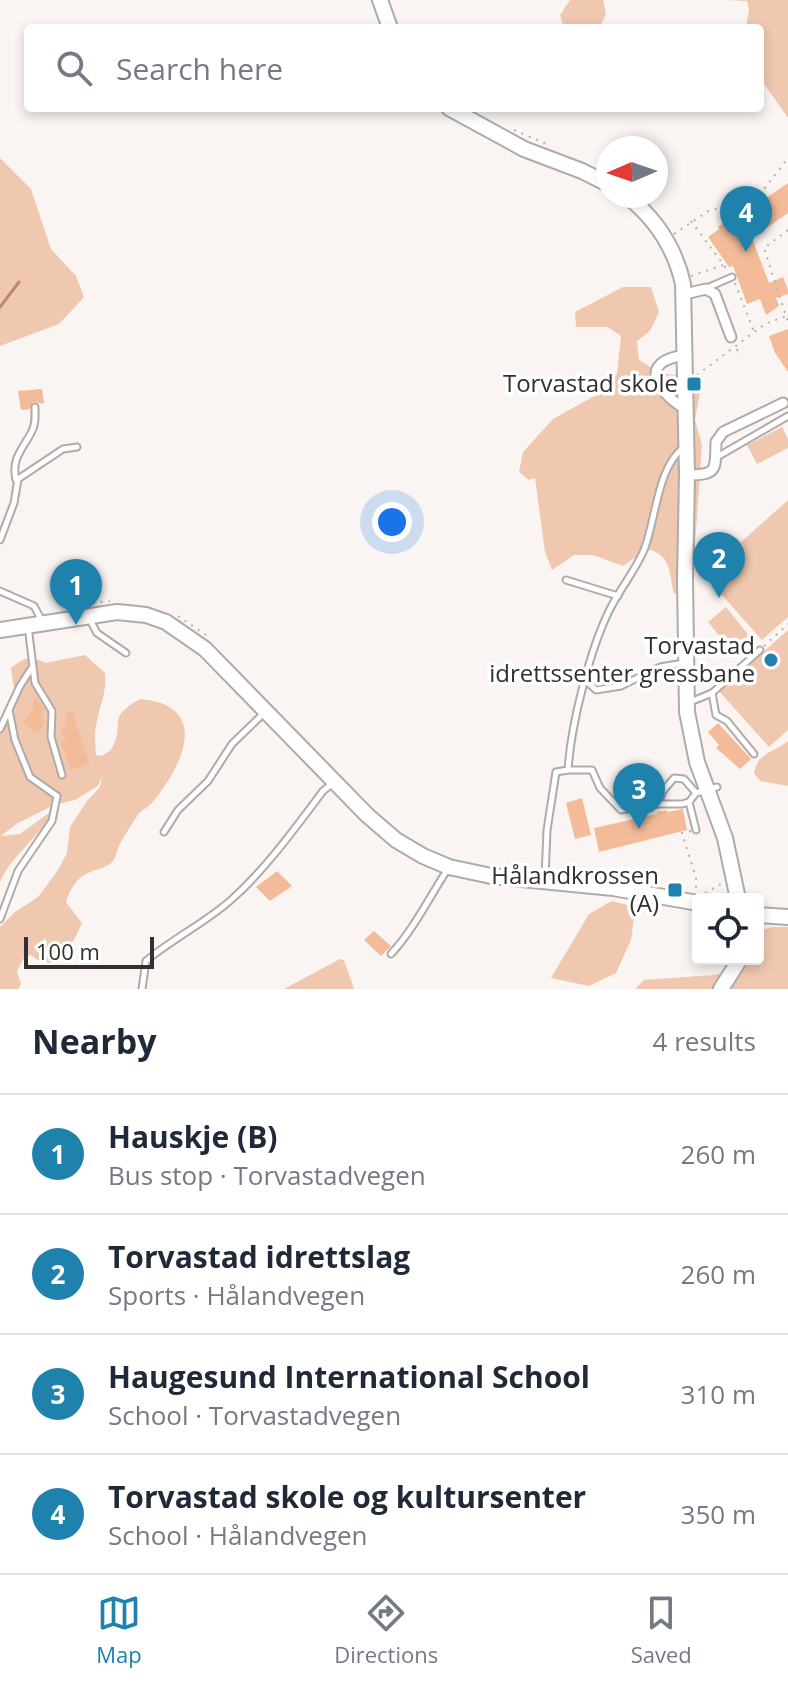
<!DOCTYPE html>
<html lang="en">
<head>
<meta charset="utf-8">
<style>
	:root { --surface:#fff; --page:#f2f2f3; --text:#1f2937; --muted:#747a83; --line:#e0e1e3; --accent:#1e82ad }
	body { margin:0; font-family:"Open Sans",sans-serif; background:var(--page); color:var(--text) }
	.controls { position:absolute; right:24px; bottom:24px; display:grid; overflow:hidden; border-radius:8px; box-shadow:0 4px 12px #0003 }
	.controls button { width:72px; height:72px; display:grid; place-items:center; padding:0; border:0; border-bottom:2px solid var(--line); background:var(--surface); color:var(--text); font:40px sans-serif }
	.compass { position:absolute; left:596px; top:136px; width:72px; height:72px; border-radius:50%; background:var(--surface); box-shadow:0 4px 12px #0003; rotate:268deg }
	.scale { position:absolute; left:24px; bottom:20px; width:130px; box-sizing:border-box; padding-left:8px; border:4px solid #32302f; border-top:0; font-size:22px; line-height:28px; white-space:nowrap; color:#32302f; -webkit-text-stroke:6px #fff; paint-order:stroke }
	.you { position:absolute; left:392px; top:522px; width:28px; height:28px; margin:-20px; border:6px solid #fff; border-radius:50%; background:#1a73e8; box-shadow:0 0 0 12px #1a73e833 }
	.badge { display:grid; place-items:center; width:52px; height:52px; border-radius:50%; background:var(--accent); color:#fff; font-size:26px; font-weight:700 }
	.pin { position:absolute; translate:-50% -66px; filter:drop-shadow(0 2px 4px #0008) }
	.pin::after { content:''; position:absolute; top:42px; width:28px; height:24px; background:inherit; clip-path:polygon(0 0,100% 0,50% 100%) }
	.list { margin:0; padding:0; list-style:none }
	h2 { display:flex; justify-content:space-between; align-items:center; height:104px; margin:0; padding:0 32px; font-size:34px }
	h2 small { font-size:26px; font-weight:400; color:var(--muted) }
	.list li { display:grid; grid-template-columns:52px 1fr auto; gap:24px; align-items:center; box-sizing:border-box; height:120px; padding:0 32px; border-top:2px solid var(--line) }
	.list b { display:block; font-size:30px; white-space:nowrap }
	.list p { margin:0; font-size:26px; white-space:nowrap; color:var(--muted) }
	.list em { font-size:26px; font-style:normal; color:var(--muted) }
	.icon { flex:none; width:44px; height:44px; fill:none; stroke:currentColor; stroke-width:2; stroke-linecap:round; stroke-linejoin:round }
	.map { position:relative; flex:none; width:788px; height:989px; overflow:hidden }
	.search { position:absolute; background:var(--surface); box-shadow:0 4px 12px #0003; left:24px; right:24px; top:24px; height:88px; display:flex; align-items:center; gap:20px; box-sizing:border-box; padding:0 28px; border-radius:8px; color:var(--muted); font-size:30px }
	.sheet { height:584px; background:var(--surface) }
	nav { display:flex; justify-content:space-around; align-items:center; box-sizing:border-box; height:112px; border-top:2px solid var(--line); background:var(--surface); font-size:22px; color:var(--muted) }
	nav a { display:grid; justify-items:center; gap:4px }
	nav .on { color:var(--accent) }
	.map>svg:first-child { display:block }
</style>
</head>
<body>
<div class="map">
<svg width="788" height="989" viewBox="0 0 788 989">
	<rect width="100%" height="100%" fill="#faf5f2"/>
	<g fill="#f0c8b0">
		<polygon points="570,0 603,0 606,14 600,27 564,28 560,15"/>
		<polygon points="724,0 788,0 788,118 760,78 760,28 746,28 749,10 747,1"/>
		<polygon points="0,158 31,189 51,249 76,276 84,297 59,324 0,346"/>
		<path d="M623,287H651L659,312L650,331L637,341L639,360L660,373L684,376L701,387L695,420L702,445L692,588L674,594C669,574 672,555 647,549L623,566L593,555H574L552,570L545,552L535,478L529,480L519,472L523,452L553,419L598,394L617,374L621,336L608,327H576L575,312Z"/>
		<polygon points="782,427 788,439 788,448 757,464 747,445"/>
		<polygon points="788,500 788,617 762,640 704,575"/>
		<polygon points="726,607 755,643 737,658 708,622"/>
		<polygon points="788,630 788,730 769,747 719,691"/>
		<path d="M85,655L105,673C107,692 100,704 97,721C94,732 95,744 96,755L102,756L111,750C127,724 104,719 140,699C213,705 182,768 151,804C147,808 140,811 137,816C132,824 126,833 121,842C116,849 118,856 111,863C104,869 96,869 88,873C77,877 69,891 66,902L82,923L74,940L50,963L39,961L31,955L25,956L17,971L21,984L18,989H0V927L15,912L38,897L58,870L67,853L70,827L87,801L100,787L102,776L98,786L75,800L54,805L16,824L1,836L20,834L53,810C40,838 12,854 0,882V723L15,696L11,668C24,658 29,654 45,663Z"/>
		<path d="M788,741V786L760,781L754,773C758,752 773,753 788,741Z"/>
		<polygon points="612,901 635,907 631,940 616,973 589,986 551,978 589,914"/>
		<polygon points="772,927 788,927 788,989 635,989 644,980 713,975 726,972 734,959 758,959 758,931"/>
		<polygon points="340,959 344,960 354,989 284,989"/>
	</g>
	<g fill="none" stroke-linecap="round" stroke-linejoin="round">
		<polyline stroke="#bf8969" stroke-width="3" points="0,307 19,282"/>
	</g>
	<g fill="#f3bb98">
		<polygon points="788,183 788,213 752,238 769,283 783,277 788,290 788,294 776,298 779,306 766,315 760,299 747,304 733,266 729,267 708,237 719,229 718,226 736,219"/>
		<polygon points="788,329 788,372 775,353 769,336"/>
		<polygon points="42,389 44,404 33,402 30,409 21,410 18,391"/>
		<polygon points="36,697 45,710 40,717 46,721 38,733 23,723 35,706 32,704"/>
		<polygon points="72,711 89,763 71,770 61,743 66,741 61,729 66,727 64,722 68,720 65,714"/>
		<polygon points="718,723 751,759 740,769 716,748 719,745 708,732"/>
		<polygon points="582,798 591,835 575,839 566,803"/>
		<polygon points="683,809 687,830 599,852 594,828 657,814 657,812 667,810 667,812"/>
		<polygon points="277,871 292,886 270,901 256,887"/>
		<polygon points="374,931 391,946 381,956 364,940"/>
	</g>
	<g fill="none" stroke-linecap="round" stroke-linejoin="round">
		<g stroke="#b0aba8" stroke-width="9">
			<g id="lane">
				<polyline points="707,288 732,277"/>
				<polyline points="717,457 788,416"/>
				<path d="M16,480C11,459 22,450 31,433C36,425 35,416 35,407"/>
				<polyline points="0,540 14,503 18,479 63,449 77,447"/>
				<polyline points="566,580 618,596"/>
				<polyline points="0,591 34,606 42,621"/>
				<polyline points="90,620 97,633 126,653"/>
				<polyline points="28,626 35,683 52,711 51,737 62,775"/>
				<polyline points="587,682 596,690 621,686 660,667 684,663"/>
				<polyline points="712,693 716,715 727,721 754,754"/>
				<polyline points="695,700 712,693 760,650"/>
				<polyline points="0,729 20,686 31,669"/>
				<polyline points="568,770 592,770 600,788 621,810 658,804 682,804 689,802 696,793 717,787"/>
				<polyline points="689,802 696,830"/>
				<polyline points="658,804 663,791 674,778 684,779 696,793"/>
				<polyline points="164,832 178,810 208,781 232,744 265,712"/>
				<path d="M545,878L547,830L556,772L568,770C571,724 590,649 610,609C620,589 635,571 644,550C656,520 657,468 683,448"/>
				<polyline points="0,919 18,871 52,821 57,796 30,777 15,740 9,710"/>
				<path d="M391,954C414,929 430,896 449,867"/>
				<path d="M142,989L146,961C172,939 205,923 231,900C265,870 296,827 323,791L334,782"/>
			</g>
		</g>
		<g stroke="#b0aba8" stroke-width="13">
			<g id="street">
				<polyline points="685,294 706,289 715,294 731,337"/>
				<path d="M686,355C636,361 657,393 687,410"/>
				<path d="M687,475C719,475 715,469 716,442L723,432L783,403"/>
			</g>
		</g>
		<g stroke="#b0aba8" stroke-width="18">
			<g id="secondary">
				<polyline points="380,0 390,28"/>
				<polyline points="449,108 524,149 582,171 608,184"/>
				<path d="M627,196C656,219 675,248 683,284L687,475L685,580L687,712L697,762L725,838L738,899"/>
				<polyline points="0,630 117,612 146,615 166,622 205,649 367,815 396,840 423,856 449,867 491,876 613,888 698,903"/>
				<polyline points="758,915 788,917"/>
				<polyline points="721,989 740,959"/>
			</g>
		</g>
		<g stroke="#b5b1af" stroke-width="2" stroke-dasharray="2 6" stroke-linecap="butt">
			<polyline points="514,130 549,145"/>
			<polyline points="691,221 728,271"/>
			<polyline points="788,230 764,248 788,322"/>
			<polyline points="674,234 710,210 746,203 758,197 788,158"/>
			<polyline points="691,276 723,265"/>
			<polyline points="735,283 755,334"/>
			<polyline points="737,349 739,357"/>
			<polyline points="697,375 765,324 786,316"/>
			<polyline points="77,606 110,601"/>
			<polyline points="178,616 206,635"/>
			<polyline points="764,646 788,624"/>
			<polyline points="691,831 682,833 696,878 696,891"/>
			<polyline points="619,877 636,880"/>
			<polyline points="705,893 723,883"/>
		</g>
		<use href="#lane" stroke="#fff" stroke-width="5"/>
		<use href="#street" stroke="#fff" stroke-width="9"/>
		<use href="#secondary" stroke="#fff" stroke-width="14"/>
	</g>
	<g fill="#1e82ad" stroke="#fff" stroke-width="3">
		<rect x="686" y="376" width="16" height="16" rx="4"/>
		<circle cx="771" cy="660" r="8"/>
		<rect x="667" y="882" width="16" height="16" rx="4"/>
	</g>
	<g text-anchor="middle" stroke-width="7" stroke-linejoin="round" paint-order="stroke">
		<g font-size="24" fill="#32302f" stroke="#fff" text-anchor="end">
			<text x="678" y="392">Torvastad skole</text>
			<text x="755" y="654">Torvastad<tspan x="755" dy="28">idrettssenter gressbane</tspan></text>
			<text x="659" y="884">Hålandkrossen<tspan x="659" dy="28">(A)</tspan></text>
		</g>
	</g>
</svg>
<div class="controls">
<button><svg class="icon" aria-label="locate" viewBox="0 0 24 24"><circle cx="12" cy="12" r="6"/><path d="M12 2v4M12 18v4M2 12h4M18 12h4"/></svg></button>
</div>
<svg class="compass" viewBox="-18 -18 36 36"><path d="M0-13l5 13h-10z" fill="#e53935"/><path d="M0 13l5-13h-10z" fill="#747a83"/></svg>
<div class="scale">100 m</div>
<div class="you"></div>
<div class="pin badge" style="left:76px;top:625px">1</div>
<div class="pin badge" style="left:719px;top:598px">2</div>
<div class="pin badge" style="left:639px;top:829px">3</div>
<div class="pin badge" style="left:746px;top:252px">4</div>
<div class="search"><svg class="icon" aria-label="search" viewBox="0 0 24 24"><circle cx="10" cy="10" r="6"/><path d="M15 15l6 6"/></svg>Search here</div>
</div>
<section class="sheet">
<h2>Nearby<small>4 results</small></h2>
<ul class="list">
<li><span class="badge">1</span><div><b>Hauskje (B)</b><p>Bus stop · Torvastadvegen</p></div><em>260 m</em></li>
<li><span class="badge">2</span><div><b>Torvastad idrettslag</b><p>Sports · Hålandvegen</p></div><em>260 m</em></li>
<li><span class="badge">3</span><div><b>Haugesund International School</b><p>School · Torvastadvegen</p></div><em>310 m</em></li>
<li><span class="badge">4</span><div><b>Torvastad skole og kultursenter</b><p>School · Hålandvegen</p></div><em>350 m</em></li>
</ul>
</section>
<nav>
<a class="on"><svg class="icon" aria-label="map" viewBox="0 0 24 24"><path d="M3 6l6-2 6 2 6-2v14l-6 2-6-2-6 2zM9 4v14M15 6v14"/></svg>Map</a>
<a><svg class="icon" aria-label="directions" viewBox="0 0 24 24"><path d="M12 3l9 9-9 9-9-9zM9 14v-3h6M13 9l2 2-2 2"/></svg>Directions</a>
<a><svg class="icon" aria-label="saved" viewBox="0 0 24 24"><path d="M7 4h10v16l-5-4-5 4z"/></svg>Saved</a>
</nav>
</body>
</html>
